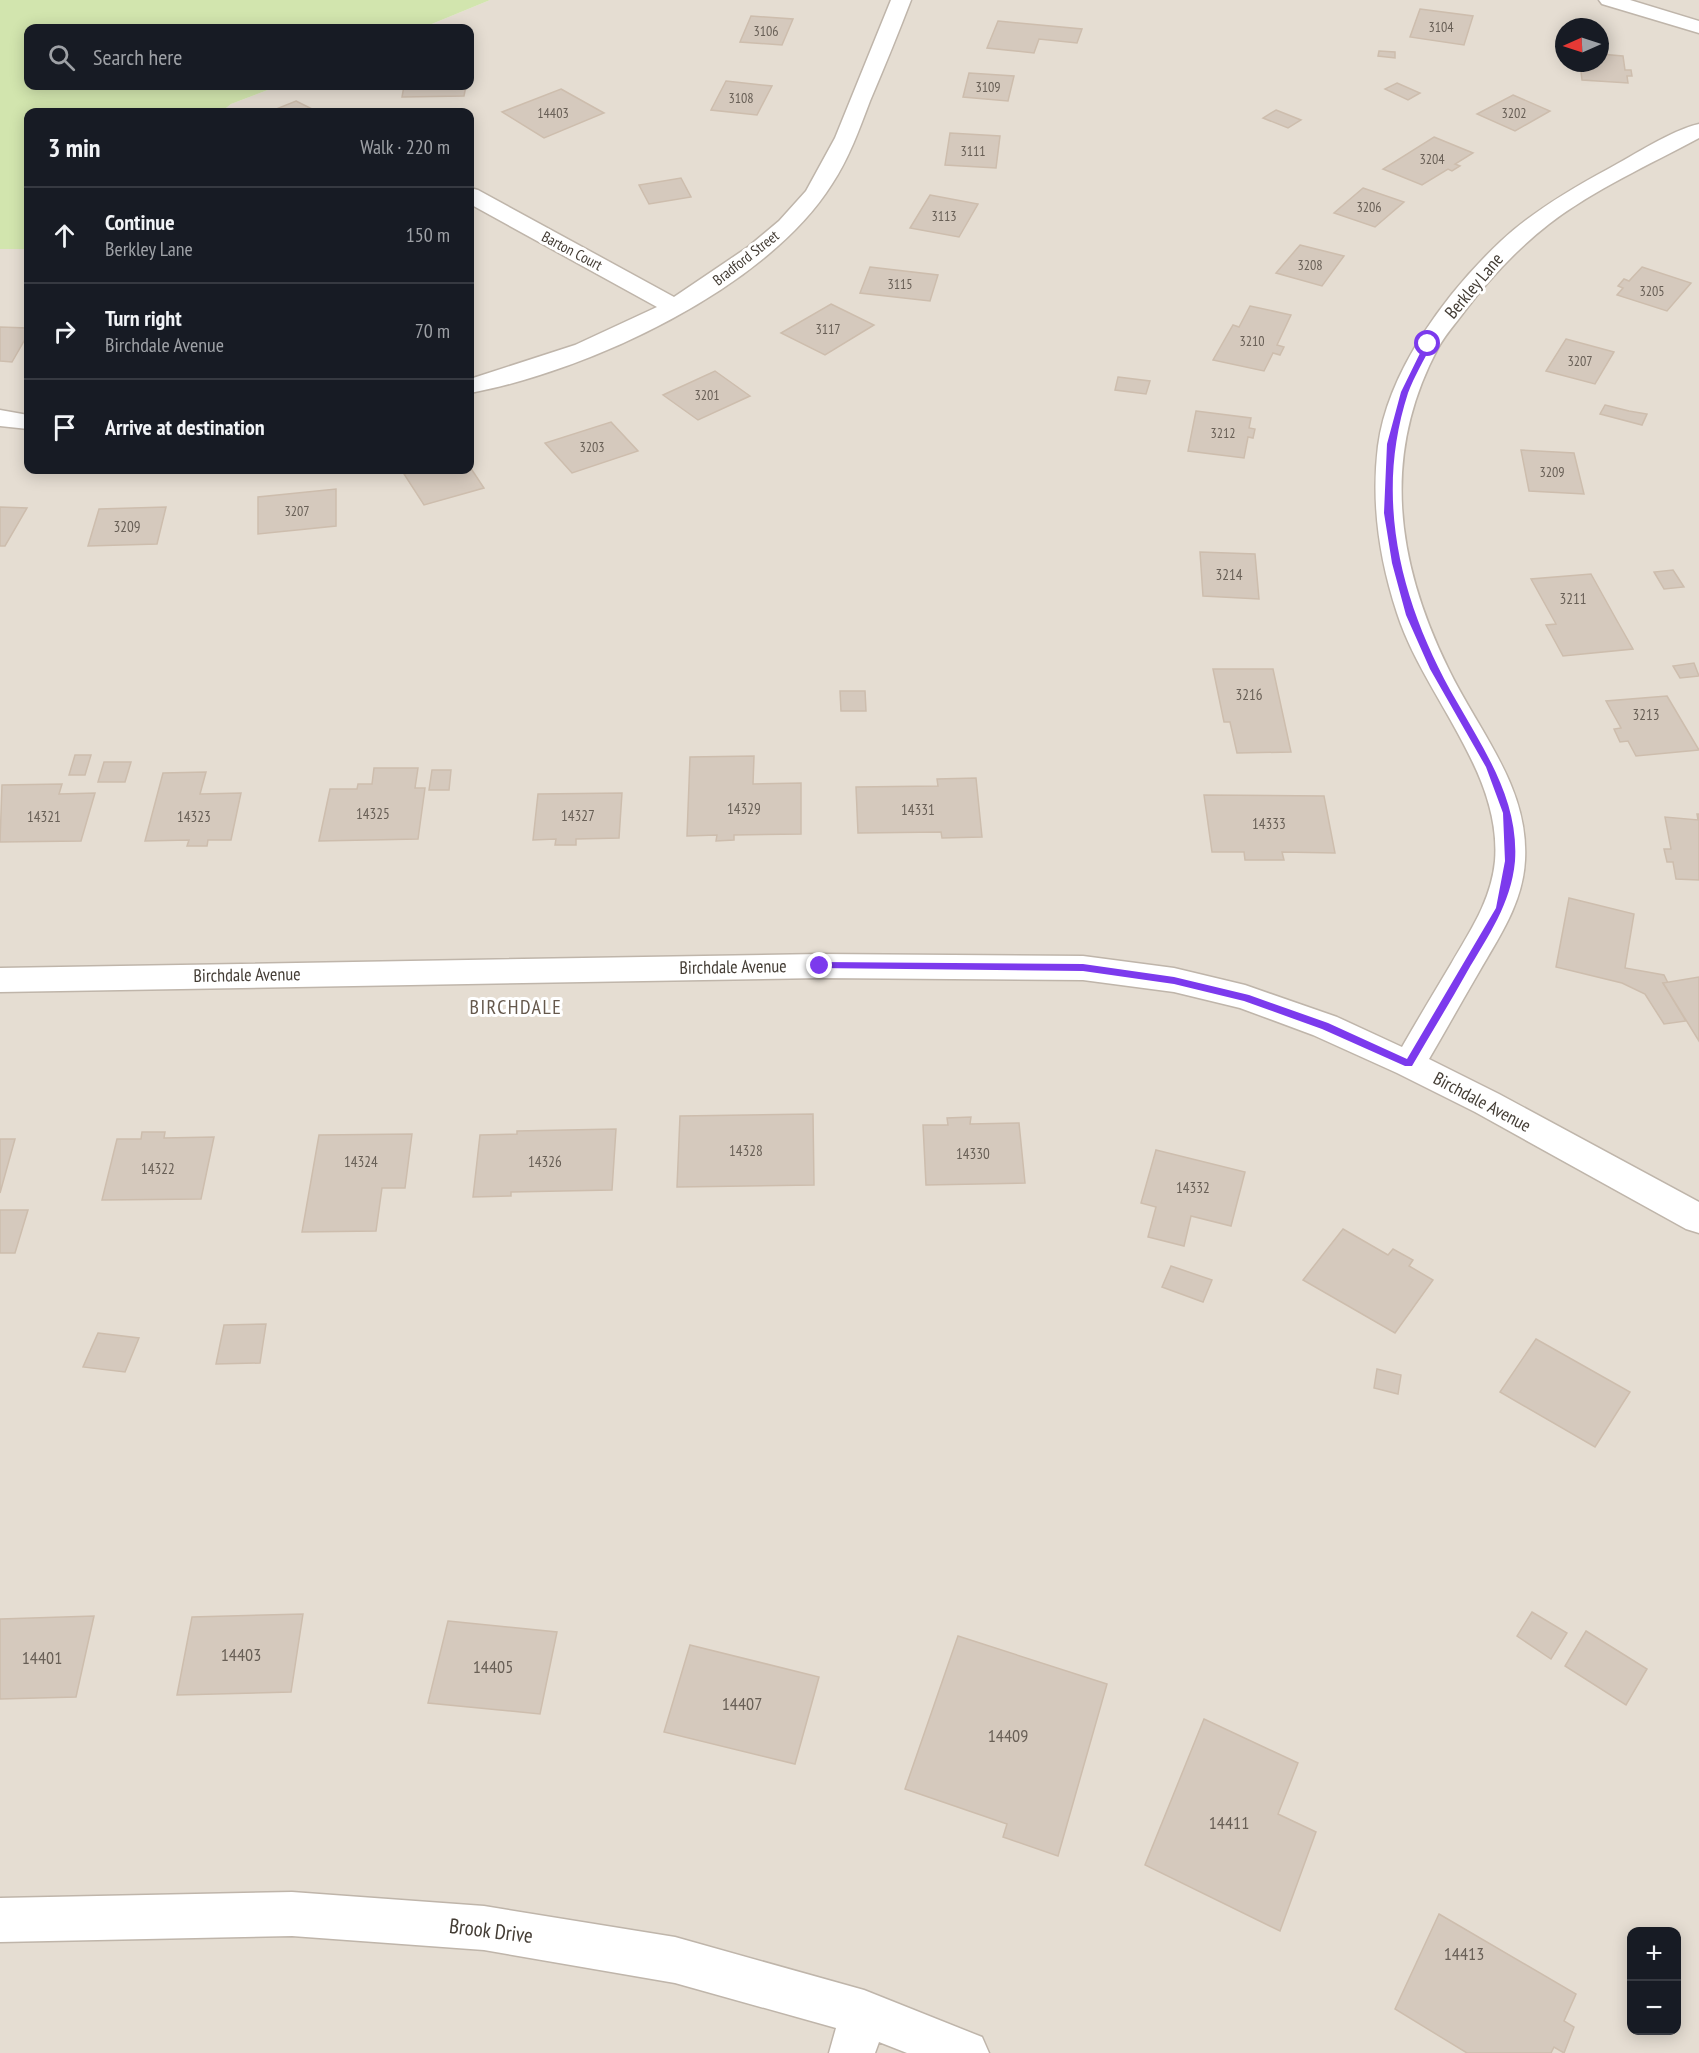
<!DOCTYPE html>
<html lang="en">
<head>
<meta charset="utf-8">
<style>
	:root { --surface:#171b24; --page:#242831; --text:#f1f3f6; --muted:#9ea1a6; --line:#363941 }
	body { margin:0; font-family:"PT Sans Narrow",sans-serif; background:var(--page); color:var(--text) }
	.controls { position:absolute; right:18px; bottom:18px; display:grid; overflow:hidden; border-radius:12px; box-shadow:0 3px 15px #0003 }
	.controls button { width:54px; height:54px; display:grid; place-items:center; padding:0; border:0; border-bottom:2px solid var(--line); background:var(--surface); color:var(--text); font:30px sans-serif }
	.compass { position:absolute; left:1555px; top:18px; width:54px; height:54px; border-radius:50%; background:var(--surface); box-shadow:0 3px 15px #0003; rotate:267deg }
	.stop { position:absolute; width:18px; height:18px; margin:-14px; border:4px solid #7c3aed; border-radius:50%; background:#fff }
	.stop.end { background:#7c3aed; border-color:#fff; box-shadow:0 2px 6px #0008 }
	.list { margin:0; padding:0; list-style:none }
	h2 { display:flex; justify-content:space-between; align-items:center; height:78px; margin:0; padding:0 24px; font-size:26px }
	h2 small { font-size:20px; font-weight:400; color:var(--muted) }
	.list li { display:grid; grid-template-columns:39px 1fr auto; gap:18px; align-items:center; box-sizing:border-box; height:96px; padding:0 24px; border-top:2px solid var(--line) }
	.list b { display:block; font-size:22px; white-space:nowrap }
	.list p { margin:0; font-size:20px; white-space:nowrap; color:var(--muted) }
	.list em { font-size:20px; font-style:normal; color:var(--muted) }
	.icon { flex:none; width:33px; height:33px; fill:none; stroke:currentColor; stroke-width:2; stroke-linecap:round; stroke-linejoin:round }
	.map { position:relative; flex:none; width:1699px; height:2053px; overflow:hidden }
	.search { position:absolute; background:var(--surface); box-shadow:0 3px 15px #0003; left:24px; top:24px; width:450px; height:66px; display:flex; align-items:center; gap:15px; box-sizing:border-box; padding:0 21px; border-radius:12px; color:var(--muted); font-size:22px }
	.panel { position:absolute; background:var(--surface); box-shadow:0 3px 15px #0003; left:24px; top:108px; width:450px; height:366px; border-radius:12px }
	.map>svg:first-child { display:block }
</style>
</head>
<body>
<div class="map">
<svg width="1699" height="2053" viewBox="0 0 1699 2053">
	<rect width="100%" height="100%" fill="#f1ece4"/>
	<path fill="#e5ddd2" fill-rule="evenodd" d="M490,0H1699V2053H0V249H28V470H470V112H221L231,104L278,86H470V28H422ZM1564,27H1600V63H1564ZM1632,1932H1676V2030H1632Z"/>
	<polygon fill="#d2e5ae" points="0,0 490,0 422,28 28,28 28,86 278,86 231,104 221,112 28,112 28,249 0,249"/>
	<g fill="#d5c9bd" stroke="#cdbdad" stroke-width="1.5">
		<polygon points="1420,9 1473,16 1464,45 1410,37"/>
		<polygon points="751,16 793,19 782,45 740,42"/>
		<polygon points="998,21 1082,29 1077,43 1039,39 1034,53 987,48"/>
		<polygon points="1379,51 1395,52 1395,58 1378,56"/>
		<polygon points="1600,54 1623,56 1625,70 1631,70 1632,76 1627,76 1628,83 1582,80 1580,63 1600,63"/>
		<polygon points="969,73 1014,76 1008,101 963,97"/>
		<polygon points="726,81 772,86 757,115 711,110"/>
		<polygon points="1397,83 1420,93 1408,100 1385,89"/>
		<polygon points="404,86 466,86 464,96 402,97"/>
		<polygon points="561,89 604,113 544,138 502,112"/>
		<polygon points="1513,95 1550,111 1515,131 1477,114"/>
		<polygon points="296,101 318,112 269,112"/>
		<polygon points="1276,110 1301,120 1288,128 1263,118"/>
		<polygon points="950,133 1000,136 996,168 945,165"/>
		<polygon points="1434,137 1473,153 1455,164 1460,166 1452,171 1448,169 1422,185 1383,169"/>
		<polygon points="681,178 691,197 649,204 639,185"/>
		<polygon points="1363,188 1404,202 1375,227 1334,213"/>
		<polygon points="930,195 978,204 959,237 910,228"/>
		<polygon points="1300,245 1344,256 1322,286 1276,273"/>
		<polygon points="870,267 938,275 930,301 860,293"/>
		<polygon points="1642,267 1691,283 1667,311 1617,295 1623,288 1618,286 1624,279 1629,281"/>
		<polygon points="831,304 874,325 825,355 781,333"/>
		<polygon points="1250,306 1291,315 1277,345 1284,347 1280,355 1273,353 1264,371 1213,360 1233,325 1239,327"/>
		<polygon points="0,327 28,328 28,334 12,362 0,361"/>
		<polygon points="1566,339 1614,352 1595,384 1546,371"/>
		<polygon points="715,371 750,396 698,420 663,395"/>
		<polygon points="1118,377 1150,381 1146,394 1115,390"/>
		<polygon points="1605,405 1629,411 1647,414 1642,425 1600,414"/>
		<polygon points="1196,411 1251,418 1249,428 1255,429 1253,438 1248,437 1244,458 1188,451"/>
		<polygon points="611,422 638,451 572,473 545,443"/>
		<polygon points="1521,450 1574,453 1584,494 1529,491"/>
		<polygon points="470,467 484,488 424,505 404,474 420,470 470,470"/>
		<polygon points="336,489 336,526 258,534 258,497"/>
		<polygon points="0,507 27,508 5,546 0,546"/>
		<polygon points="166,507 157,544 88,546 99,509"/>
		<polygon points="1200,552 1255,554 1259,599 1203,596"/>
		<polygon points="1673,570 1684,587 1664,589 1654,572"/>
		<polygon points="1591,574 1616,619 1633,649 1563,656 1546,625 1556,624 1531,579"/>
		<polygon points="1694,663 1699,676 1680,678 1673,666"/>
		<polygon points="1213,669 1273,669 1291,752 1237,753 1230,722 1224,722"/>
		<polygon points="840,691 865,691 866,711 841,711"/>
		<polygon points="1667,696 1699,750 1636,756 1628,741 1620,742 1614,729 1621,728 1606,701"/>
		<polygon points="75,755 91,755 85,775 69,775"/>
		<polygon points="754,756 753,784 801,783 801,834 734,835 734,840 716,841 717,835 687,836 690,757"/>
		<polygon points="104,762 131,762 125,782 98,782"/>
		<polygon points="374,768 418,768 415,788 425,788 418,839 319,841 330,789 357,789 358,784 372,784"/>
		<polygon points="432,770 451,770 449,790 429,790"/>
		<polygon points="206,772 200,794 241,793 231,840 208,840 207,846 187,846 189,840 145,841 163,773"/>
		<polygon points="976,778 982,837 942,838 941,832 858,833 856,787 938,786 937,779"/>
		<polygon points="62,784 59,794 95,793 81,841 0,842 2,785"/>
		<polygon points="622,793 619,838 576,839 576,845 555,845 556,839 533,840 538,794"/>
		<polygon points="1204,795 1324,796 1335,853 1282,852 1284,860 1245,860 1244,852 1212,852"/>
		<polygon points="1697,814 1699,814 1699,880 1676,879 1673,862 1667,862 1664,849 1671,849 1665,817 1698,820"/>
		<polygon points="1569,898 1634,914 1625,968 1664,975 1668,983 1663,983 1686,1021 1664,1024 1645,994 1622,983 1556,967"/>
		<polygon points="1699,977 1699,1041 1663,983"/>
		<polygon points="813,1114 814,1185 677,1187 680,1116"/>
		<polygon points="971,1117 970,1124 1019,1123 1025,1183 926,1185 923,1125 948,1125 947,1118"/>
		<polygon points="616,1129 612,1190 511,1192 511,1196 473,1197 480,1135 517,1134 517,1131"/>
		<polygon points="142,1132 165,1132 164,1138 214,1137 201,1199 102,1200 117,1139 141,1139"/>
		<polygon points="412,1134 405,1188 382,1188 376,1231 302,1232 319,1135"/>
		<polygon points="0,1139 15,1139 0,1193"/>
		<polygon points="1156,1150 1245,1172 1231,1226 1191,1216 1184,1246 1148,1237 1156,1207 1141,1203"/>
		<polygon points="0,1210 28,1210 15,1253 0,1253"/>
		<polygon points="1343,1229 1388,1255 1393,1249 1413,1260 1409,1266 1433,1280 1395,1333 1303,1280"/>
		<polygon points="1171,1266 1212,1280 1203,1302 1162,1287"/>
		<polygon points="266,1324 260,1363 216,1364 224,1325"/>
		<polygon points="98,1333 139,1338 125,1372 83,1367"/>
		<polygon points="1536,1339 1630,1392 1595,1447 1500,1392"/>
		<polygon points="1377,1369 1401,1375 1398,1394 1374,1388"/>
		<polygon points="1532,1612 1567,1633 1551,1659 1517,1636"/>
		<polygon points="303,1614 291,1692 177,1695 192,1617"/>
		<polygon points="94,1616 76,1697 0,1699 0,1619"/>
		<polygon points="448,1621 557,1632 540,1714 428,1703"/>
		<polygon points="1586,1631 1647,1669 1626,1705 1565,1666"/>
		<polygon points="958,1636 1107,1684 1058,1856 1003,1837 1007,1824 905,1789"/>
		<polygon points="690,1645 819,1677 795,1764 664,1732"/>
		<polygon points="1204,1719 1298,1763 1278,1814 1316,1832 1280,1931 1145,1865"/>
		<polygon points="1439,1914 1576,1994 1564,2021 1574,2027 1564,2053 1554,2047 1551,2053 1467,2053 1395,2009"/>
	</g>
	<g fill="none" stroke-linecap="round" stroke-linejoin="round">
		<g stroke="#bfb5aa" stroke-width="3">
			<g id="minor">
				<path d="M891,0H911C898,34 884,68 870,101C859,130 849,158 832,184C766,289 588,371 470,393V379L575,345L657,307L470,204V188L478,190L674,297L748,247L779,221L806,191L835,138Z"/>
				<polygon points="1599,0 1630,0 1699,21 1699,33 1602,4"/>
				<path d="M1699,124V138C1649,165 1595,189 1549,224C1517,249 1489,279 1464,312C1456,323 1445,335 1438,348C1381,455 1396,561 1448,668C1478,731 1529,786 1525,860C1523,903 1499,937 1479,972C1462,1001 1446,1030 1429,1059L1499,1094L1699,1202V1233L1686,1229L1475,1112L1397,1073L1313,1035L1240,1008L1174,992L1083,980L820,978L0,992V968L820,954L1083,956L1174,968L1245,985L1337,1017L1402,1047C1418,1019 1435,991 1451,964C1470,931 1491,901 1495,861C1502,771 1423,695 1397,613C1379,558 1371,503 1378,446C1388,370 1447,292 1501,241C1532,212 1571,189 1608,169C1634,155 1672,130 1699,124Z"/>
				<polygon points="0,410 28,415 28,429 0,426"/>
				<polygon points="292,1892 484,1906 675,1937 864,1990 982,2037 989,2053 907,2053 879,2042 875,2053 829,2053 836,2028 675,1983 484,1950 292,1936 0,1942 0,1898"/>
			</g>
		</g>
		<use href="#minor" fill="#fff" fill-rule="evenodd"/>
	</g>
	<path fill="#7c3aed" d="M1425,343L1432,344C1424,360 1414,377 1408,393C1373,501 1402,607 1457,702C1485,751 1519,801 1515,861C1511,904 1488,936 1467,972C1449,1004 1430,1035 1412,1066H1405L1322,1029L1244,1001L1174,984L1083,971L817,968V964L820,962L1083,964L1174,977L1249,995L1328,1023L1407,1059L1496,908L1505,861L1503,813L1486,767L1430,669L1406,615L1392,563L1384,513L1387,444L1401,392Z"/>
	<g text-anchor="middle" stroke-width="6" stroke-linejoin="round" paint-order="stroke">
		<g font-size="14" fill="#685f56">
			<text x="1441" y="32">3104</text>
			<text x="766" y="36">3106</text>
			<text x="988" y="92">3109</text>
			<text x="741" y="103">3108</text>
			<text x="553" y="118">14403</text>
			<text x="1514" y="118">3202</text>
			<text x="973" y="156">3111</text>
			<text x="1432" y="164">3204</text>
			<text x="1369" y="212">3206</text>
			<text x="944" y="221">3113</text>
			<text x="1310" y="270">3208</text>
			<text x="900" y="289">3115</text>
			<text x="1652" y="296">3205</text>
			<text x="828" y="334">3117</text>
			<text x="1252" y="346">3210</text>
			<text x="1580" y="366">3207</text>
			<text x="707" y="400">3201</text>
			<text x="1223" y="438">3212</text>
			<text x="592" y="452">3203</text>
			<text x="1552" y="477">3209</text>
			<text x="297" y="516">3207</text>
		</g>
		<g font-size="15" fill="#433c34" stroke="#fff">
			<text transform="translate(572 251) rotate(28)" y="5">Barton Court</text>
			<text transform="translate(746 258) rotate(-38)" y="5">Bradford Street</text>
		</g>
		<g font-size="15" fill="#685f56">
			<text x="127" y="532">3209</text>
			<text x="1229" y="580">3214</text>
			<text x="1573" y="604">3211</text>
			<text x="1249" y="700">3216</text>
			<text x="1646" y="720">3213</text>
			<text x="744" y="814">14329</text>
			<text x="918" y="815">14331</text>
			<text x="373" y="819">14325</text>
			<text x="578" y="821">14327</text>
			<text x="44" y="822">14321</text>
			<text x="194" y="822">14323</text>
			<text x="1269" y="829">14333</text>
			<text x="746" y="1156">14328</text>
			<text x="973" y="1159">14330</text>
			<text x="361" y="1167">14324</text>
			<text x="545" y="1167">14326</text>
			<text x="158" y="1174">14322</text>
			<text x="1193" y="1193">14332</text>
		</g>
		<g font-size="18" fill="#433c34" stroke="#fff">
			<text transform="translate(1474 286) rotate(-50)" y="6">Berkley Lane</text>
			<text transform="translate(733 967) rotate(-1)" y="6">Birchdale Avenue</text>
			<text transform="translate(247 975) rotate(-1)" y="6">Birchdale Avenue</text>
			<text transform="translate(1482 1102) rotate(28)" y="6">Birchdale Avenue</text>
		</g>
		<g font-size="18" fill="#685f56">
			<text x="241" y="1661">14403</text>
			<text x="42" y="1664">14401</text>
			<text x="493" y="1673">14405</text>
			<text x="742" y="1710">14407</text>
			<text x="1008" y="1742">14409</text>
			<text x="1229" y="1829">14411</text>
			<text x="1464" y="1960">14413</text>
		</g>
		<g font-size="20" letter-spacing="1.5" fill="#65584c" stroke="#fff">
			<text x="516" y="1014">BIRCHDALE</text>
		</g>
		<g font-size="21" fill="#433c34" stroke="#fff">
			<text transform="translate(491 1931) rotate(7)" y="7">Brook Drive</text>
		</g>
	</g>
</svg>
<div class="controls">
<button>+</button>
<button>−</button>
</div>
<svg class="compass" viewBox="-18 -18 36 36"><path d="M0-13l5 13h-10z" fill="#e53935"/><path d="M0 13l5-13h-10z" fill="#9ea1a6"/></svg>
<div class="stop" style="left:1428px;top:344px"></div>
<div class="stop end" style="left:820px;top:966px"></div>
<div class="search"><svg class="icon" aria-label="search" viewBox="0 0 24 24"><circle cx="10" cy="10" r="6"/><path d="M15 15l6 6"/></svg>Search here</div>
<section class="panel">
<h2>3 min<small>Walk · 220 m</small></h2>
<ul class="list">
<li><svg class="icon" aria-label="ahead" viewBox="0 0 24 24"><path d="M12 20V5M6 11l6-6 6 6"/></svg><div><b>Continue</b><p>Berkley Lane</p></div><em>150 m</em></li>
<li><svg class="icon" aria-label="right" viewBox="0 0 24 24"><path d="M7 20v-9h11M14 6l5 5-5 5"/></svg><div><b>Turn right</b><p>Birchdale Avenue</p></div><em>70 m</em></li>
<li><svg class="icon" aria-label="arrive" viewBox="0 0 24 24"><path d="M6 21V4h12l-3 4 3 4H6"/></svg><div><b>Arrive at destination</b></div></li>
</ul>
</section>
</div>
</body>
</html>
